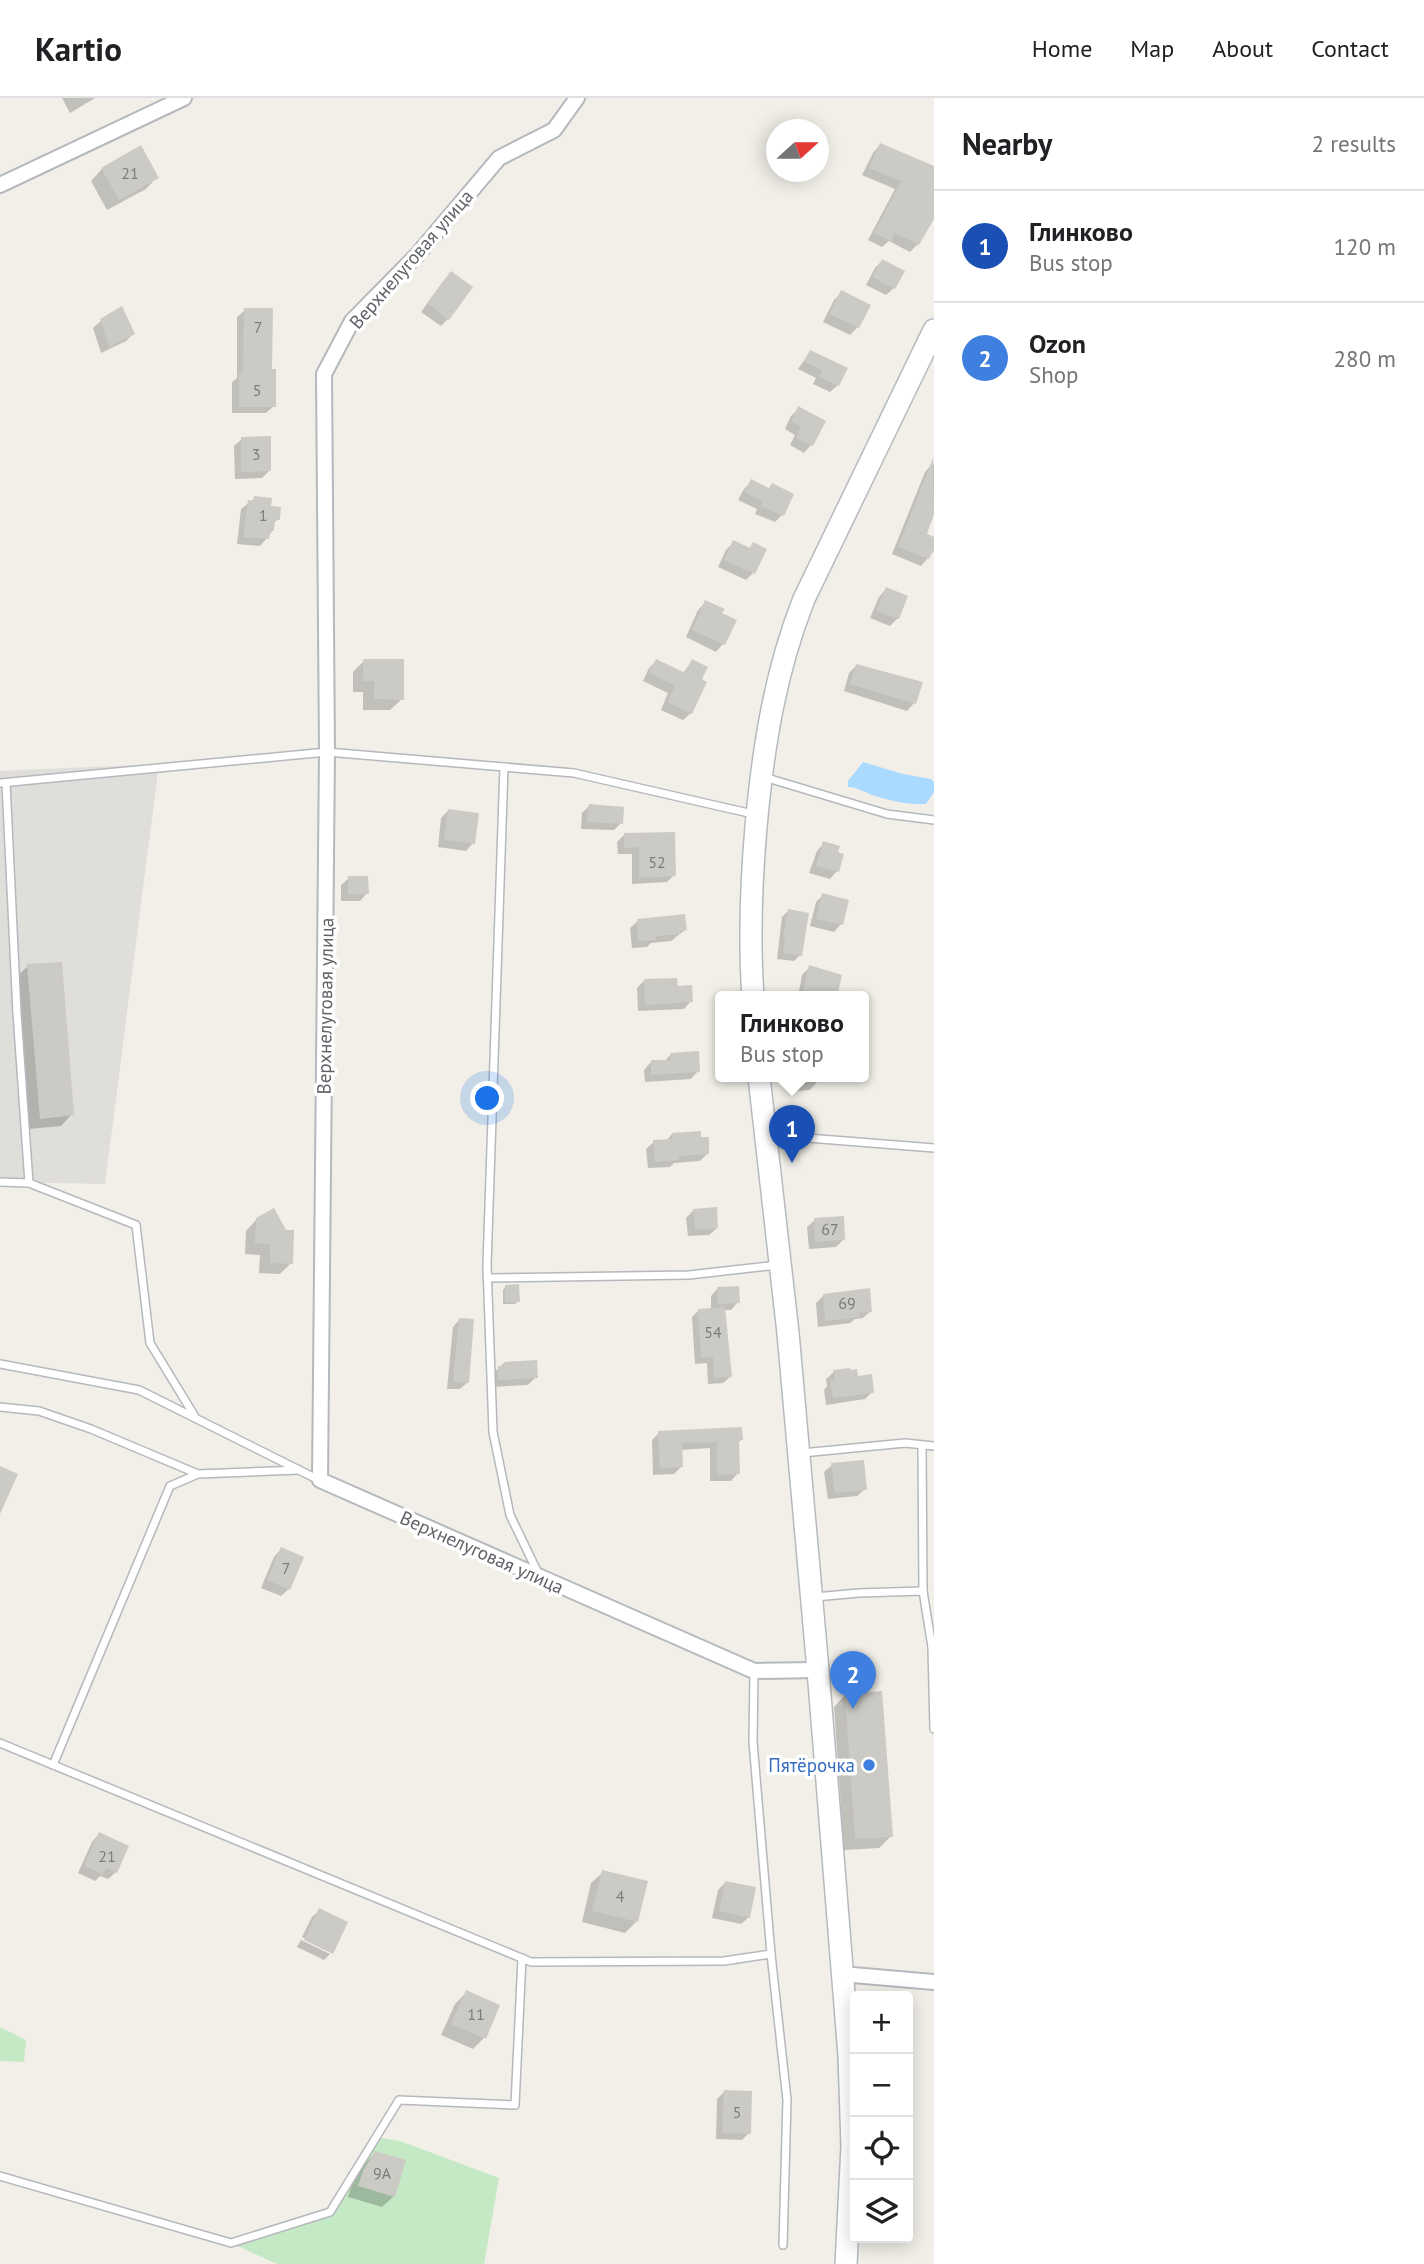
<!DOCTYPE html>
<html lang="en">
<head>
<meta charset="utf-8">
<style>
	:root { --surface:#fff; --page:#f2f2f2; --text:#202124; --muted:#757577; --line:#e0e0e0; --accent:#ea4335 }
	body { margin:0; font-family:"PT Sans",sans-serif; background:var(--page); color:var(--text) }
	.controls { position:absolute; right:21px; bottom:21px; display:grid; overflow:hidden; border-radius:7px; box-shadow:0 4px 18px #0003 }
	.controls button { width:63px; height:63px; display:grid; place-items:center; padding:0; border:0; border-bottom:2px solid var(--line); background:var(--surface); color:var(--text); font:35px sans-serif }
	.compass { position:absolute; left:766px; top:21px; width:63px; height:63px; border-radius:50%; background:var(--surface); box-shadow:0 4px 18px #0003; rotate:69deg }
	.you { position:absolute; left:488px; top:1001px; width:24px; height:24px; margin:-18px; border:5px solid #fff; border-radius:50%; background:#1a73e8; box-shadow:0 0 0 10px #1a73e833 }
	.badge { display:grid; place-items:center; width:46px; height:46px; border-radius:50%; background:var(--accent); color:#fff; font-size:23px; font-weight:700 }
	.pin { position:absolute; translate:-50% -58px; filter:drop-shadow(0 2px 4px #0008) }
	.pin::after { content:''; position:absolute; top:37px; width:24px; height:21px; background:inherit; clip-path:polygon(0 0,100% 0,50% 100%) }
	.popup { position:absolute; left:715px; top:893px; width:154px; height:91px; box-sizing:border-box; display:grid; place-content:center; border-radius:7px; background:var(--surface); filter:drop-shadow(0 2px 5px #0005); font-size:23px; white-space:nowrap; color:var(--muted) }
	.popup b { font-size:26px; color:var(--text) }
	.popup::after { content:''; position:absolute; left:50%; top:100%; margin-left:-14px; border:14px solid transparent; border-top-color:var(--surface) }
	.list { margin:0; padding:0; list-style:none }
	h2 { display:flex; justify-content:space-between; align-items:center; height:91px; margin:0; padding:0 28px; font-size:30px }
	h2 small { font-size:23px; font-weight:400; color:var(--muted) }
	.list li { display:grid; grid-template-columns:46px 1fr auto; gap:21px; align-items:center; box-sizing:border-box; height:112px; padding:0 28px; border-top:2px solid var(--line) }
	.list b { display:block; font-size:26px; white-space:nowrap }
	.list p { margin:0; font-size:23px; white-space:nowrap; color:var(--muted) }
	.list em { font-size:23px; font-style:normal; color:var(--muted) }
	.icon { flex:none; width:38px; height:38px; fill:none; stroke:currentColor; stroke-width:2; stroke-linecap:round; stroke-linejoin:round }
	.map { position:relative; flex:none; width:934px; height:2166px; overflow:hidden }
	header { display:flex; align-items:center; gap:42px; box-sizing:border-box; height:98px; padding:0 35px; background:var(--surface); border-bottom:2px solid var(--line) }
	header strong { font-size:33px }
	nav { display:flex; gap:38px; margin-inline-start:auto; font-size:24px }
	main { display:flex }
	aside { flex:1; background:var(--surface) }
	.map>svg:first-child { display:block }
</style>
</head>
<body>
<header>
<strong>Kartio</strong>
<nav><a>Home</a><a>Map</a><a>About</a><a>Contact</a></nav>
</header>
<main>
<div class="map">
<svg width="934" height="2166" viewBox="0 0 934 2166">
	<rect width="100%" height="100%" fill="#f1efe8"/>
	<polygon fill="#e0deda" points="159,666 105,1086 0,1084 0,673"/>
	<g fill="#c5e8c5">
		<polygon points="0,1929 26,1942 24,1964 0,1963"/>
		<polygon points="376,2039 400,2043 499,2080 484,2166 277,2166 231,2145 330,2114"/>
	</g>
	<path fill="#aadaff" d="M863,664L903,676L931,681L934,684V694L926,706C908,707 892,703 875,698C865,695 858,689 848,689V683Z"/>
	<g fill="#0003">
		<polygon points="62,0 95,0 70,15"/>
		<polygon points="880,47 934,70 934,114 918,146 910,154 889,143 882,149 868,142 895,91 862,77 873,55"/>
		<polygon points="102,71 157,79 146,91 107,112 91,83"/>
		<polygon points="882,163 894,190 886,197 866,187 875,170"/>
		<polygon points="444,182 448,221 441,228 421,214"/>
		<polygon points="842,194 858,229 850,237 823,224 834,202"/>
		<polygon points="245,212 270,273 274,308 266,315 232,315 232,284 237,280 237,219"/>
		<polygon points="101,223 133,236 126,243 101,255 93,230"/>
		<polygon points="810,254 838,287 830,294 813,286 816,280 798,271"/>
		<polygon points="799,310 811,347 804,355 790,347 795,337 785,331 791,318"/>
		<polygon points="242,341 270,372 262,380 235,381 234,348"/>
		<polygon points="932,366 934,367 934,416 925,437 934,440 934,446 928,460 921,468 892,456 925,374"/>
		<polygon points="752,383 769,391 782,417 775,424 755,416 757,411 738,402 744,391"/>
		<polygon points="255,400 269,410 278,421 273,426 273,432 267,440 260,448 237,446 241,411"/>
		<polygon points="734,444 748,451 753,447 753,475 746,482 718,469 726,452"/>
		<polygon points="886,491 898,520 890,528 870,520 879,499"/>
		<polygon points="706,504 719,516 734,523 723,546 716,554 686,539 698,512"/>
		<polygon points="364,563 402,601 390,612 363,612 363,594 353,594 353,574"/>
		<polygon points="656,563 683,575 692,563 700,582 691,615 683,622 661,612 668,595 643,583 649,570"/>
		<polygon points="857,567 914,605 907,613 844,593 849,575"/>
		<polygon points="589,708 621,725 614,732 581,731 582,715"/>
		<polygon points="449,712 473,745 466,753 438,749 441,720"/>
		<polygon points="625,736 674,777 667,784 632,786 632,756 618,756 617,744"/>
		<polygon points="824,745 837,773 830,781 809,775 817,753"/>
		<polygon points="349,780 367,795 360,803 341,803 341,787"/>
		<polygon points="823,797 841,826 834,834 810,828 816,804"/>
		<polygon points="788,813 800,857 794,863 777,861 782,819"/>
		<polygon points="638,823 685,832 671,843 651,845 647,849 632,850 630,830"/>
		<polygon points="28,868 72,1016 61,1028 29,1031 16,879"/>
		<polygon points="810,869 835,899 798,899 802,877"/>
		<polygon points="644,883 676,889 691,903 684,911 638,913 637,890"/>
		<polygon points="671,956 698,973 691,981 645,984 644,972 651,964 664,964"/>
		<polygon points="796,979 817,979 817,984 810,992 797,993"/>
		<polygon points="672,1036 700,1041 708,1055 700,1063 674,1065 670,1069 648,1070 646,1051 654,1044 666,1043"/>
		<polygon points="694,1112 717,1130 709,1137 688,1138 686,1120"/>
		<polygon points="257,1121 291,1165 280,1176 259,1175 260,1157 245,1156 246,1133"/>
		<polygon points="815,1122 844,1141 836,1149 809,1151 807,1129"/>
		<polygon points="506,1188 518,1203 515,1206 503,1206 503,1192"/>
		<polygon points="718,1190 738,1204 731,1212 723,1212 730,1279 723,1285 708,1286 707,1265 695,1266 692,1219 698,1213 711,1212 711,1198"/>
		<polygon points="823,1198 871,1213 863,1220 855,1221 850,1225 818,1229 816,1205"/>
		<polygon points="460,1221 468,1284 460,1291 447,1291 453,1229"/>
		<polygon points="504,1265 536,1279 528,1287 492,1289 491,1277"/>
		<polygon points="834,1274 857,1280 872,1294 865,1301 826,1307 824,1292 827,1288 826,1281"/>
		<polygon points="659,1335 741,1342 738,1345 738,1375 731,1383 710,1383 710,1350 680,1352 681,1369 674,1376 653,1377 652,1342"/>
		<polygon points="832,1367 865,1391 857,1398 828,1401 824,1374"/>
		<polygon points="281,1451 289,1491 281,1498 261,1490 274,1459"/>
		<polygon points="845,1597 891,1738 879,1750 844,1752 834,1609"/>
		<polygon points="99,1736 116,1774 108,1781 100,1778 95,1783 78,1775 92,1744"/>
		<polygon points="603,1774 636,1824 625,1835 582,1824 591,1785"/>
		<polygon points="725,1785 749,1819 741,1826 712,1820 718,1792"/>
		<polygon points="320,1812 346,1825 331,1855 331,1853 302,1839 312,1819"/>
		<polygon points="301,1842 330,1856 324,1862 297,1849"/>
		<polygon points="467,1894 484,1940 473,1951 441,1937 455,1906"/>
		<polygon points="724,1994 749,2035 742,2042 716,2041 717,2001"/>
		<polygon points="375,2055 394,2098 382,2109 348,2099 352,2086 363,2067"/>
	</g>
	<g fill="#cccac5">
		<polygon points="880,45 934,68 934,121 919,147 895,135 891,143 874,135 901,83 869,70"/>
		<polygon points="141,47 159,80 119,102 101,70"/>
		<polygon points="882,161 905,173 895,191 872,179"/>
		<polygon points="451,173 473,189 449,222 427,205"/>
		<polygon points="841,192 871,207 859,230 829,216"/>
		<polygon points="122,208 135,236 109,249 100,221"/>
		<polygon points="244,210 273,210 272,271 276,271 276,309 239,309 239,275 243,275"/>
		<polygon points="810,252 848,270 839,288 819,279 822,272 804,263"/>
		<polygon points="798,308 826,323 813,348 796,340 801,329 791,323"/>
		<polygon points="271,338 271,373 241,374 241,339"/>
		<polygon points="933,360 934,416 927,436 934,439 934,452 929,461 898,449"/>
		<polygon points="751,381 769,390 772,385 794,396 784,418 761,408 763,404 744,394"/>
		<polygon points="254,398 272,400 271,408 281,409 280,422 275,421 274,433 270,433 269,441 243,439 248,402 253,403"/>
		<polygon points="733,442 750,450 753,444 767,451 755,476 724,462"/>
		<polygon points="886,489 908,498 899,521 876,513"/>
		<polygon points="705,502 725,511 722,515 737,522 725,547 692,532"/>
		<polygon points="363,561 404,561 404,602 374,601 374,583 363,583"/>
		<polygon points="656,561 685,575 692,561 708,569 702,581 707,584 692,616 667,604 675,588 649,575"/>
		<polygon points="856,566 923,584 916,606 850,586"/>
		<polygon points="589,706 624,709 623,726 587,724"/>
		<polygon points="448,711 479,715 475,746 444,742"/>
		<polygon points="675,734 676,778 639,780 639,749 624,750 624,735"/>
		<polygon points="823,743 840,748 838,754 844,756 839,774 816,768"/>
		<polygon points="348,778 368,778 369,796 348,796"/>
		<polygon points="822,795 849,802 843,827 816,821"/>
		<polygon points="788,811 809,815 802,858 783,855 785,839 783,838"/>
		<polygon points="685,816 687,832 680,833 680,836 656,838 656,842 638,843 637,821"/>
		<polygon points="62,864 74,1017 40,1021 27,866"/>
		<polygon points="809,867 842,877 837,899 804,899 802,897"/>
		<polygon points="677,880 678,888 692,887 693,904 645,907 644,881"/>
		<polygon points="699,953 700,974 651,977 651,962 671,962 670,955"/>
		<polygon points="701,1033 701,1039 709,1039 709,1056 679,1058 679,1062 655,1064 653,1042 672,1041 672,1035"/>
		<polygon points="717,1109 718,1130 695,1132 693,1111"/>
		<polygon points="274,1110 286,1132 294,1132 293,1166 270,1165 270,1146 255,1145 256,1120"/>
		<polygon points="844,1118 845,1142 815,1144 814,1120"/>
		<polygon points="519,1186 520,1204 505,1204 505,1187"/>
		<polygon points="739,1188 740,1205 718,1206 717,1189"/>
		<polygon points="870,1190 872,1214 859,1215 860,1219 825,1223 823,1196"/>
		<polygon points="725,1209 732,1279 714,1280 713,1259 701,1260 698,1211"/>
		<polygon points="459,1220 474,1221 469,1285 453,1284"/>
		<polygon points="537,1262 538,1280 498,1282 498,1268 504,1268 504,1264"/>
		<polygon points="850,1270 851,1272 857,1271 858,1278 872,1276 874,1295 833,1300 830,1283 835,1282 833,1272"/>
		<polygon points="742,1329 743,1342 739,1342 740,1376 717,1377 717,1344 682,1345 683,1369 660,1370 658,1333"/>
		<polygon points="864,1362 867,1392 835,1395 831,1365"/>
		<polygon points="0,1368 18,1376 0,1416"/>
		<polygon points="281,1449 304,1459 290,1492 267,1482"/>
		<polygon points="882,1593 893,1739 855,1741 845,1596"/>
		<polygon points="99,1734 129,1748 117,1775 106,1770 103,1777 84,1767"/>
		<polygon points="602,1772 648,1783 638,1824 592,1813"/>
		<polygon points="725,1783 756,1789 750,1820 719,1813"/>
		<polygon points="319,1810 348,1824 333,1856 304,1842"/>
		<polygon points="466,1892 500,1907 486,1941 451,1926"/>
		<polygon points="724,1992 752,1993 751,2036 722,2035"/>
		<polygon points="375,2053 406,2062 395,2099 358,2088 363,2073"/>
	</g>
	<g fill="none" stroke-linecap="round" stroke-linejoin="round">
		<g stroke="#b5b8bc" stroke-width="10">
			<g id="service">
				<polyline points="504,669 487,1167 493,1334 510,1417 538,1475"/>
				<polyline points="764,679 887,716 934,722"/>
				<polyline points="0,685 327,654 574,675 753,716"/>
				<polyline points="770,1037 934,1050"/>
				<polyline points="0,1084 29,1085 17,915 6,685"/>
				<polyline points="29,1085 136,1127 150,1245 194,1317"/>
				<polyline points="487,1180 689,1177 778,1167"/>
				<polyline points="0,1266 139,1292 319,1382"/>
				<polyline points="0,1309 39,1313 91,1331 198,1376"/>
				<polyline points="922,1347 923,1493"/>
				<polyline points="802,1355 905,1345 934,1348"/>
				<polyline points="815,1499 859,1495 923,1493 932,1549 934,1549"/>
				<polyline points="932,1549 934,1631"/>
				<polyline points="0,1645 531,1864 724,1863 771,1856 753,1644 754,1574"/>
				<polyline points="53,1667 170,1388 198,1376 298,1372"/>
				<polyline points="771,1856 787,2002 783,2147"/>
				<polyline points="0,2078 231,2145 330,2114 399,2002 515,2007 522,1860"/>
			</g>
		</g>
		<g stroke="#b5b8bc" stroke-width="18">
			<g id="minor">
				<polyline points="577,0 554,32 499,60 417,157 352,223 324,276 327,654 320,1382 754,1573 818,1572"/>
				<polyline points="0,87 184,0"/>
				<polyline points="841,1876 934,1884"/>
			</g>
		</g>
		<g stroke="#b6babf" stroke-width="24">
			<g id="secondary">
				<path d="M753,899C749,842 751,786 756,729C763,650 775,574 804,501L934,232"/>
				<polyline points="759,979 788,1235 818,1572 849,1957 852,2048 846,2166"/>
			</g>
		</g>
		<use href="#service" stroke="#fff" stroke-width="7"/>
		<use href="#minor" stroke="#fff" stroke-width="14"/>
		<use href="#secondary" stroke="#fff" stroke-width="21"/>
	</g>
	<circle fill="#3f7fe0" stroke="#fff" stroke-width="2.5" cx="869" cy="1667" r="7"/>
	<g text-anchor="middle" stroke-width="7" stroke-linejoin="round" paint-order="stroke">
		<g font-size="16" fill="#7a7d7f">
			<text x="130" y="81">21</text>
			<text x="258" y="235">7</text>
			<text x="257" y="298">5</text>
			<text x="256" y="362">3</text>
			<text x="263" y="423">1</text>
			<text x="657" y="770">52</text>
			<text x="830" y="1137">67</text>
			<text x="847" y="1211">69</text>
			<text x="713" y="1240">54</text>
			<text x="286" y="1476">7</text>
			<text x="107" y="1764">21</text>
			<text x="620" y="1804">4</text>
			<text x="476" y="1922">11</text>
			<text x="737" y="2020">5</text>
			<text x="382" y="2081">9А</text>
		</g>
		<g font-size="19" fill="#5f6368" stroke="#fff">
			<text transform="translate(411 161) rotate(-49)" y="7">Верхнелуговая улица</text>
			<text transform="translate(325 908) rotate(-89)" y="7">Верхнелуговая улица</text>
			<text transform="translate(482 1454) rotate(24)" y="7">Верхнелуговая улица</text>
		</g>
		<g font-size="19" fill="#366cbe" stroke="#fff" text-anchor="end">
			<text x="855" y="1674">Пятёрочка</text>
		</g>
	</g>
</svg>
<div class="controls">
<button>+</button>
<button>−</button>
<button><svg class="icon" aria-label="locate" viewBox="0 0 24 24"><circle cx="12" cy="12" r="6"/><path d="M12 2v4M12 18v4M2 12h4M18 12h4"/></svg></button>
<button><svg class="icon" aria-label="layers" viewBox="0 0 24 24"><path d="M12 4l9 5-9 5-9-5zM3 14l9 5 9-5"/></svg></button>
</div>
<svg class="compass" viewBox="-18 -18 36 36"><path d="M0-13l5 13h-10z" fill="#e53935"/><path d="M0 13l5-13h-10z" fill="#757577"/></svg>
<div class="you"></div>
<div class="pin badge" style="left:792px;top:1065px;background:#1a4fb4">1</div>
<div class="popup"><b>Глинково</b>Bus stop</div>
<div class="pin badge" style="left:853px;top:1611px;background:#3f7fe0">2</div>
</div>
<aside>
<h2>Nearby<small>2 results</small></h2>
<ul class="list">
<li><span class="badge" style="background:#1a4fb4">1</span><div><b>Глинково</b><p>Bus stop</p></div><em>120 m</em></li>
<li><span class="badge" style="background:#3f7fe0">2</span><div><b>Ozon</b><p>Shop</p></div><em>280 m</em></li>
</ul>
</aside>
</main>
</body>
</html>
